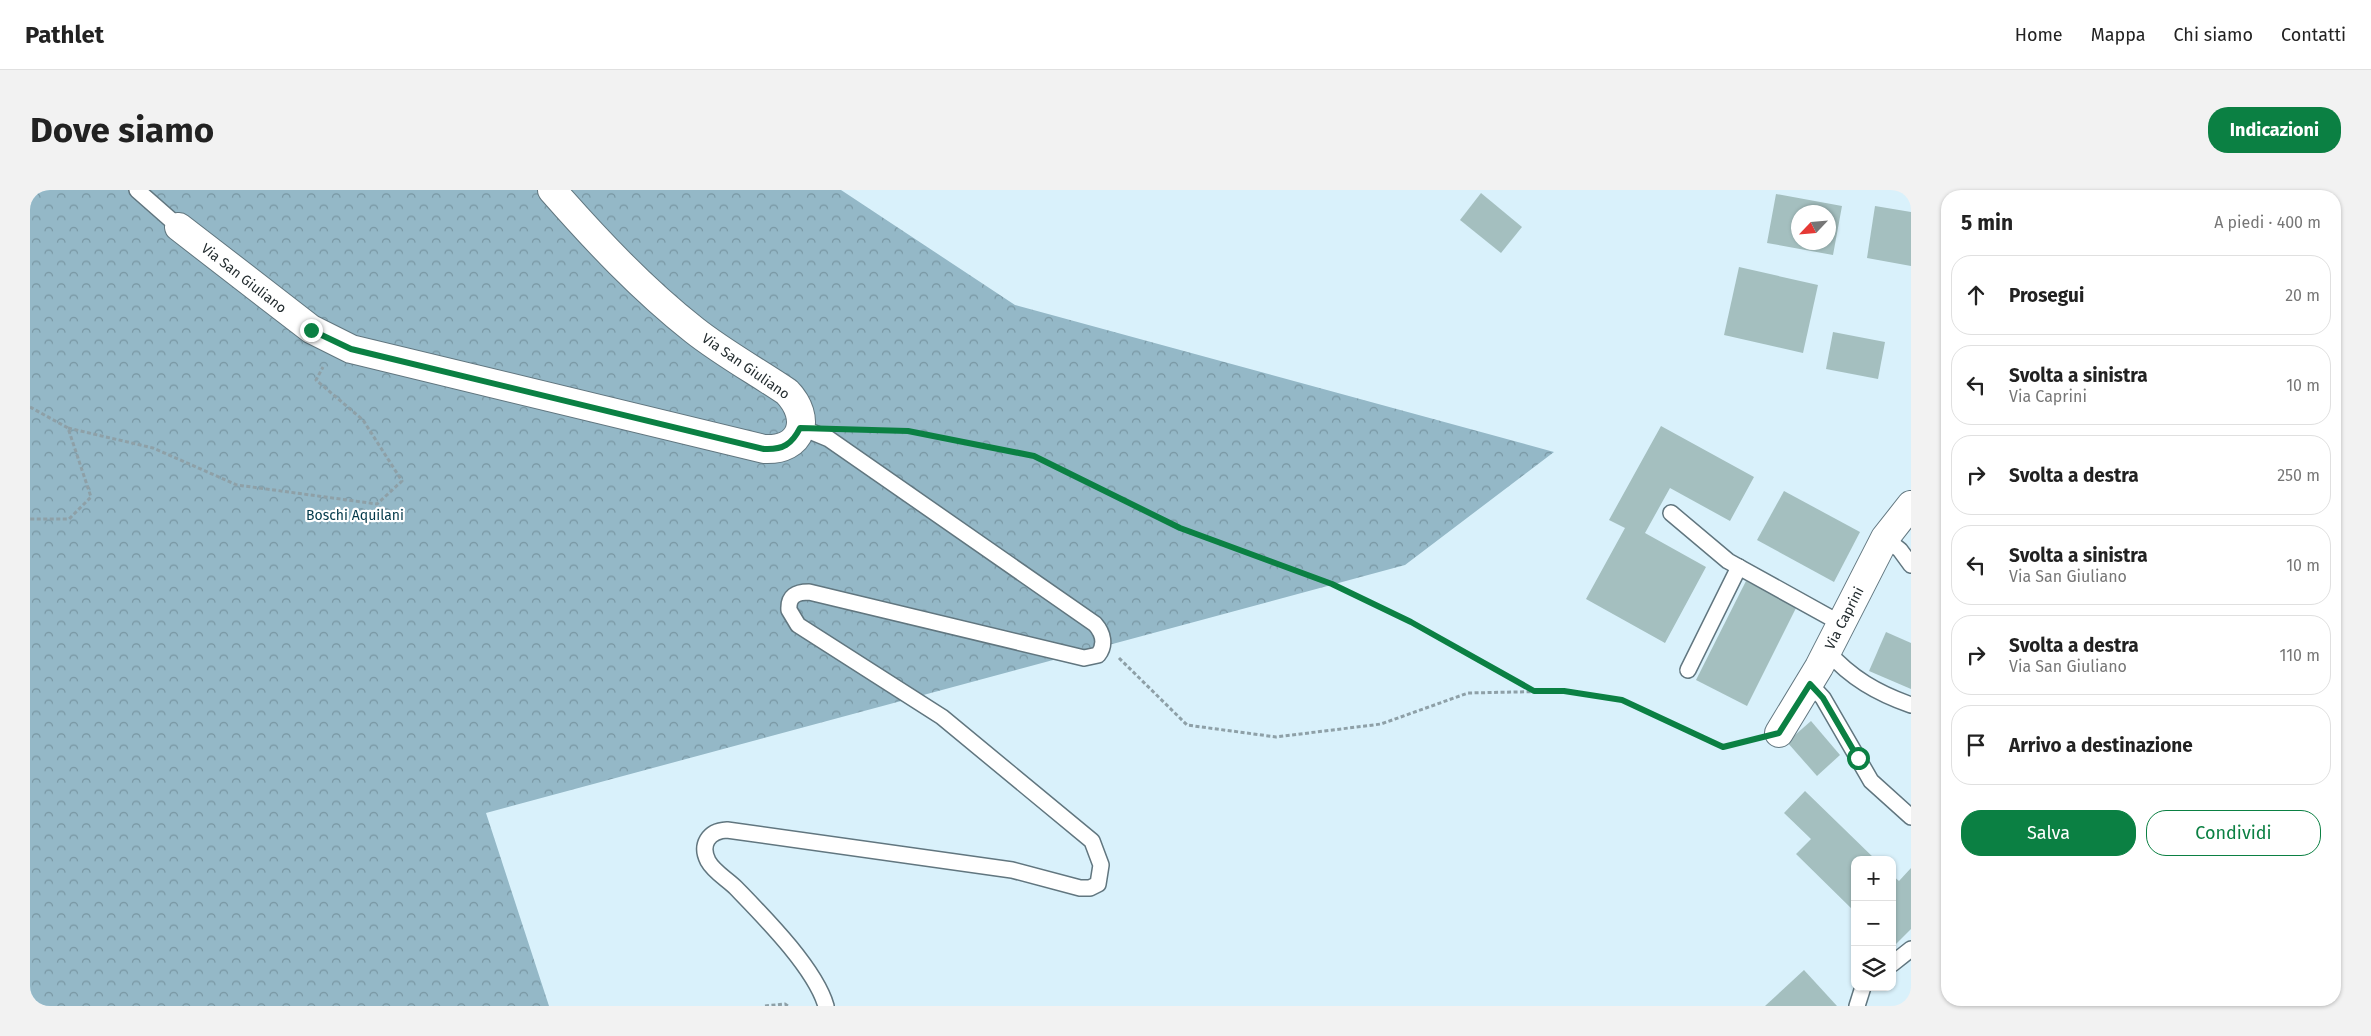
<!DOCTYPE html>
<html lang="it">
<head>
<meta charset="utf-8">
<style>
	:root { --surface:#fff; --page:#f2f2f2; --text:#222; --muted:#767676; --line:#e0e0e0; --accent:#0b8043 }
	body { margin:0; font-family:"Fira Sans",sans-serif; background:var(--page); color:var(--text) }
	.controls { position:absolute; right:15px; bottom:15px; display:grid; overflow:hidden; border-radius:10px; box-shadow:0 1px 4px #0004 }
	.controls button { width:45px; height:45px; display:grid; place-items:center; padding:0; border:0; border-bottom:1px solid var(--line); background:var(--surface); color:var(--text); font:25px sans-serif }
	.compass { position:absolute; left:1761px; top:15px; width:45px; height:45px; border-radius:50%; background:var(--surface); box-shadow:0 1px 4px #0004; rotate:244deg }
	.stop { position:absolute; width:15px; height:15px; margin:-11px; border:4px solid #0b8043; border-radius:50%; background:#fff }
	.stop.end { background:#0b8043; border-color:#fff; box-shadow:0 1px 5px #0008 }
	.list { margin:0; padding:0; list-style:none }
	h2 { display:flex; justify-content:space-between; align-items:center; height:65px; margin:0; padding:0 20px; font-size:21px }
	h2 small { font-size:16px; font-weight:400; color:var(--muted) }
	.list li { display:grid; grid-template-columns:32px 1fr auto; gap:15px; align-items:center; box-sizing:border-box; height:80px; margin:0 10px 10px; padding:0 10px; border:1px solid var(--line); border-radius:20px }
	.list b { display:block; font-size:19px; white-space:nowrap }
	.list p { margin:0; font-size:16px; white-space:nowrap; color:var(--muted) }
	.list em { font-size:16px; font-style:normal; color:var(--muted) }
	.actions { display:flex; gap:10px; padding:15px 20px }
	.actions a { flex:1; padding:11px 0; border:1px solid var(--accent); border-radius:20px; text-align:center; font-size:18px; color:var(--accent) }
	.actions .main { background:var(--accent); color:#fff }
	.icon { flex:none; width:28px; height:28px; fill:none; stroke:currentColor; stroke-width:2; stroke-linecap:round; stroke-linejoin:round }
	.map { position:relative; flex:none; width:1881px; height:816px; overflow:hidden; border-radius:20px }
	header { display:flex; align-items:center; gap:30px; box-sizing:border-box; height:70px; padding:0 25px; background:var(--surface); border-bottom:1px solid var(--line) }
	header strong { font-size:24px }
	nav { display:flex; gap:28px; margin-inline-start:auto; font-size:18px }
	.intro { display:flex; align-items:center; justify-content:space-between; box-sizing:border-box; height:120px; padding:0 30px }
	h1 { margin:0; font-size:35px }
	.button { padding:12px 22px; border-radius:20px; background:var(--accent); color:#fff; font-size:18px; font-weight:700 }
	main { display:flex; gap:30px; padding:0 30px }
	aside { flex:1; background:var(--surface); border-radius:20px; box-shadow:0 1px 4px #0004 }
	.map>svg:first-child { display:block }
</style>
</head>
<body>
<header>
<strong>Pathlet</strong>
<nav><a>Home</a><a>Mappa</a><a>Chi siamo</a><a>Contatti</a></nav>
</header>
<div class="intro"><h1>Dove siamo</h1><a class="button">Indicazioni</a></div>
<main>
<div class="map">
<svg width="1881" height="816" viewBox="0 0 1881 816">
	<defs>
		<pattern id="forest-crowns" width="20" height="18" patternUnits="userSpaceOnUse" patternTransform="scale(1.25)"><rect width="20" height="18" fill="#94b8c7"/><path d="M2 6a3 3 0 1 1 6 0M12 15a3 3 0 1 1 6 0" fill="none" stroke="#7896a2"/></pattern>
	</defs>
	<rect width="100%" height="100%" fill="#d9f1fb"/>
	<polygon fill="url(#forest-crowns)" points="0,0 811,0 985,115 1524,262 1375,375 456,623 519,816 0,816"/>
	<g fill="#a4bfbf" fill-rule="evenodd">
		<polygon points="1451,3 1492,37 1471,63 1430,30"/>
		<path d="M1746,4L1812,16L1803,65L1737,53ZM1768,22H1798V52H1768Z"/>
		<polygon points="1845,16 1881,22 1881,76 1837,68"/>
		<polygon points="1709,77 1788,95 1773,163 1694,145"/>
		<polygon points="1803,142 1855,152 1848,189 1796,179"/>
		<polygon points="1631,236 1724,287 1700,331 1640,298 1615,343 1676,377 1635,453 1556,409 1595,338 1579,330"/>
		<polygon points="1754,301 1830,342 1804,392 1727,350"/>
		<polygon points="1716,391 1767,416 1717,516 1666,490"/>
		<polygon points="1856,442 1881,453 1881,499 1839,481"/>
		<polygon points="1781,531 1810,565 1787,586 1757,552"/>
		<polygon points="1775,601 1846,670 1825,670 1825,722 1766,664 1781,649 1754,623"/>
		<polygon points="1881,678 1881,739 1862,758 1862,685 1869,691"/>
		<polygon points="1774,780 1807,816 1735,816"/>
	</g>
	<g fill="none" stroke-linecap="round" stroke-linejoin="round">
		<g stroke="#61767f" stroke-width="18">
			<g id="lane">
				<polyline points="107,0 149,37"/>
				<path d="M770,237L799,249L1065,434C1073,443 1076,455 1068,465L1054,468L779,402C766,402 758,406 759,420L768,435L912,527L1062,651L1071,675L1068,694L1060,698H1050L982,680L697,640C678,641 670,655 678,671C684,682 697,689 706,698C734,727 785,778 796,816"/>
				<polyline points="1641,323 1698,371 1810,433"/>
				<polyline points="1855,348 1870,360 1881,375"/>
				<path d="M1797,461C1821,488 1847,503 1881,515"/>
				<polyline points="1658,480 1709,377"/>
				<polyline points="1780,494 1793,508 1841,591 1881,627"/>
				<polyline points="1862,774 1881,759"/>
				<polyline points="1827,816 1833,797"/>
			</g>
		</g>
		<g stroke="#61767f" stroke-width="30">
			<g id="street">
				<path d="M149,37L281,139L321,159L734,259C773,261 782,228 757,202C726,181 693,163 664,140C612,99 566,50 522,0"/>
				<polyline points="1749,543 1789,477 1855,348 1881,315"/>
			</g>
		</g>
		<g stroke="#8ea0a7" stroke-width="3" stroke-dasharray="4 2.5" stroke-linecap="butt">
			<polyline points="0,217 38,238 61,307 39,329 0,329"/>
			<polyline points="38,238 123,258 207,295 347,314 372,291 333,230 286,190 293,177"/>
			<polyline points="826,239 878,241 1004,266 1150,338 1302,395 1381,432 1504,501"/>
			<polyline points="1089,468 1157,535 1246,547 1351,534 1438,503 1534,501 1592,510 1693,557 1722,550"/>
			<polyline points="735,816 755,814 758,816"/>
		</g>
		<use href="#lane" stroke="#fff" stroke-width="15"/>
		<use href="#street" stroke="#fff" stroke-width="28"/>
	</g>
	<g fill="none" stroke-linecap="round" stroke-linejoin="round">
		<path stroke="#0b8043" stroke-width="6" d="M281,140L321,159L734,259C753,260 762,254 770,238L878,241L1004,266L1150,338L1302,394L1381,432L1504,501H1534L1592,510L1693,557L1749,543L1780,494L1793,508L1828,568"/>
	</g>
	<g text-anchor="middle" stroke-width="4.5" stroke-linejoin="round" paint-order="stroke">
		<g font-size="14" fill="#232c2f" stroke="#fff">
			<text transform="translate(214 88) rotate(38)" y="5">Via San Giuliano</text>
			<text transform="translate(716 176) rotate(35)" y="5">Via San Giuliano</text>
			<text transform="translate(1814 428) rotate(-63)" y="5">Via Caprini</text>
		</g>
		<g font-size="14" fill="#013849" stroke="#fff">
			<text x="325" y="330">Boschi Aquilani</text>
		</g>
	</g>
</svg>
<div class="controls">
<button>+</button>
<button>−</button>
<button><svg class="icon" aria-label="layers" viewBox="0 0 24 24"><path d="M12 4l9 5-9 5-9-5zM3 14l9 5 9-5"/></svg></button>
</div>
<svg class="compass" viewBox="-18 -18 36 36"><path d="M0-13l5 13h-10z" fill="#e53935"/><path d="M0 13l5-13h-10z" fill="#767676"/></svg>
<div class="stop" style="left:1828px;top:568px"></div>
<div class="stop end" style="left:281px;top:140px"></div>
</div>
<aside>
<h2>5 min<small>A piedi · 400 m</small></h2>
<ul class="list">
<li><svg class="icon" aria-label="ahead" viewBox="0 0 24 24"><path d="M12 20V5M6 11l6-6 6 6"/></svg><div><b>Prosegui</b></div><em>20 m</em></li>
<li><svg class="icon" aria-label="left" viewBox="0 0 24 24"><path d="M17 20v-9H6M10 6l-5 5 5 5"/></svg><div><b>Svolta a sinistra</b><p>Via Caprini</p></div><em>10 m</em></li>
<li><svg class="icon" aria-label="right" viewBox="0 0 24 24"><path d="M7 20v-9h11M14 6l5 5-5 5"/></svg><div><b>Svolta a destra</b></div><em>250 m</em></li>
<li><svg class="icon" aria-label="left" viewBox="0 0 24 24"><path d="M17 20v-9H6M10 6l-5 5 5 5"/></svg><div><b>Svolta a sinistra</b><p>Via San Giuliano</p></div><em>10 m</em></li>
<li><svg class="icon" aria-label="right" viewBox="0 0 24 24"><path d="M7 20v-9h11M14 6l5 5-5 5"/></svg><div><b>Svolta a destra</b><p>Via San Giuliano</p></div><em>110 m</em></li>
<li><svg class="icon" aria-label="arrive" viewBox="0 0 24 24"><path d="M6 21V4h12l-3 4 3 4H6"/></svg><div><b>Arrivo a destinazione</b></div></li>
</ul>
<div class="actions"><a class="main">Salva</a><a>Condividi</a></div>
</aside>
</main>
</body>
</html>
